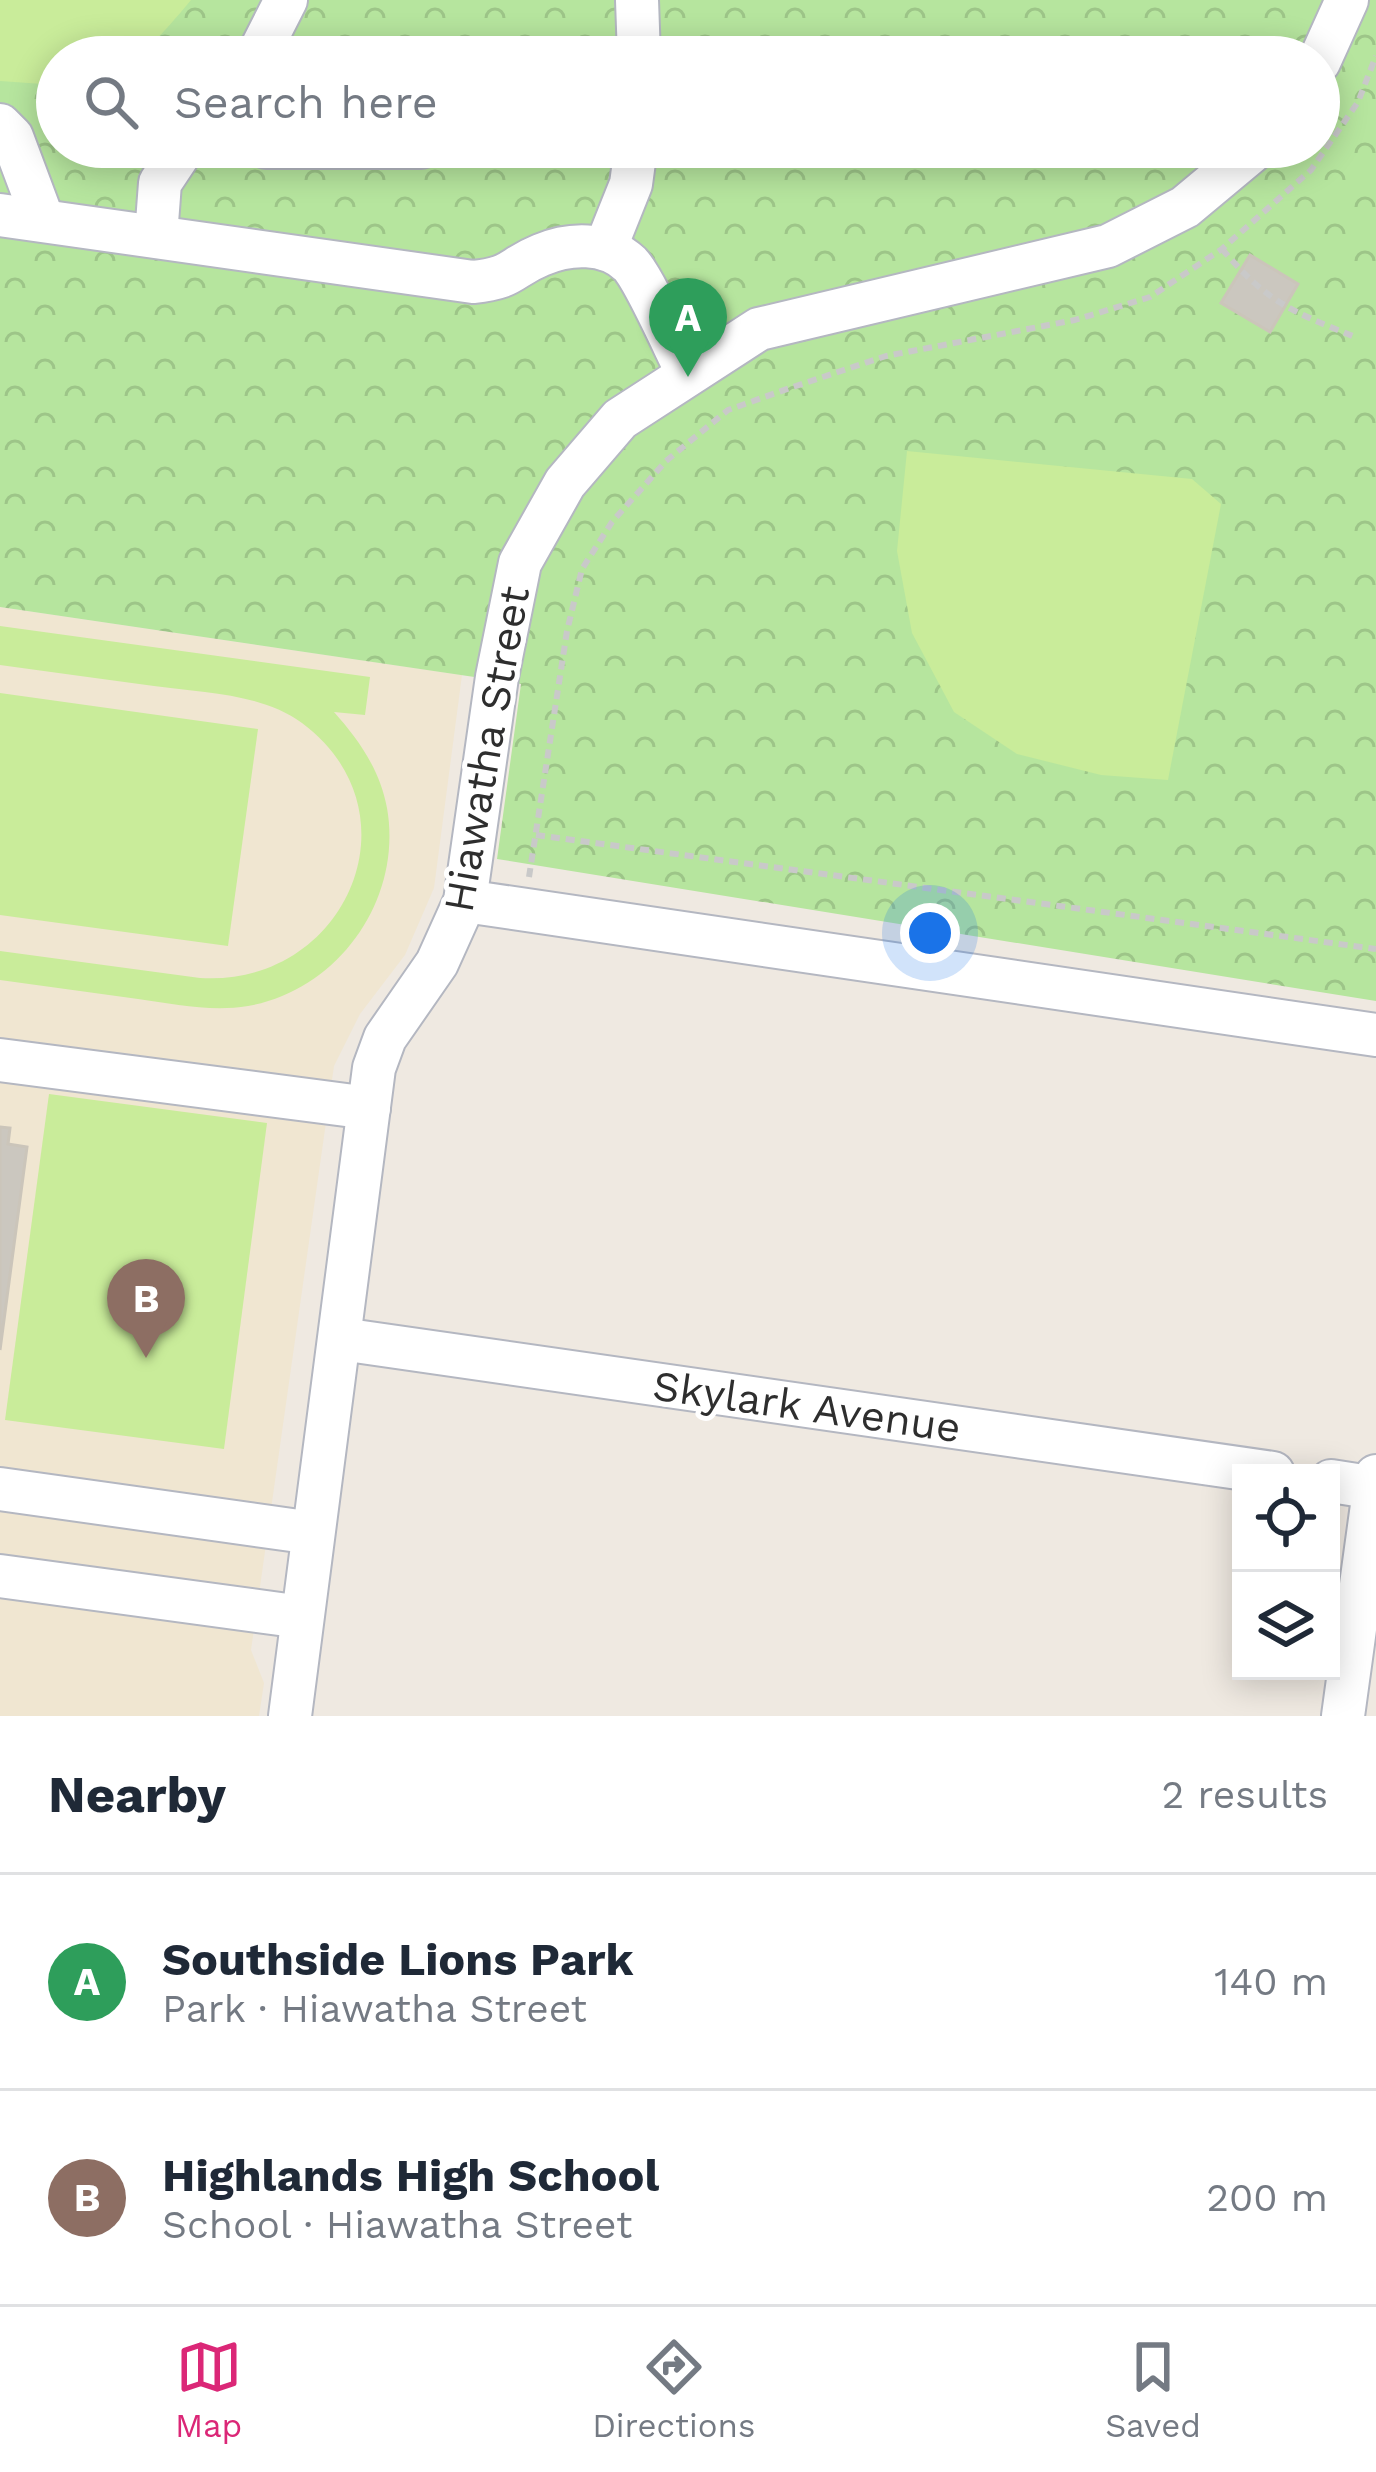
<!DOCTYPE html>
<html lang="en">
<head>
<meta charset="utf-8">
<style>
	:root { --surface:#fff; --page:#f2f2f3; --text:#1f2937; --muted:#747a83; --line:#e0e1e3; --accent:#db2777 }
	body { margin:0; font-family:"Work Sans",sans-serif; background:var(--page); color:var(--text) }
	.controls { position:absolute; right:36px; bottom:36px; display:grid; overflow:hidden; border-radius:0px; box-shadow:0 6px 30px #0003 }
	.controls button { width:108px; height:108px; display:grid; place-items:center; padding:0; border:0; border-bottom:3px solid var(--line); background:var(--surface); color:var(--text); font:60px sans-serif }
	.you { position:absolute; left:930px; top:933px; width:42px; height:42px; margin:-30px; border:9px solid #fff; border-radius:50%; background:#1a73e8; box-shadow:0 0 0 18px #1a73e833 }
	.badge { display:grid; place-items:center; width:78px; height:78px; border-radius:50%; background:var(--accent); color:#fff; font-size:39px; font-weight:700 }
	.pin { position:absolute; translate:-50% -99px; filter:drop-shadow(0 3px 6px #0008) }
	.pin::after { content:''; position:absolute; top:63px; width:42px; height:36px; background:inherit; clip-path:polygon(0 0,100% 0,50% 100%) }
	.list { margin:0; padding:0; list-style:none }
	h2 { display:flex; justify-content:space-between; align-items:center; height:156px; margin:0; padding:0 48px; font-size:51px }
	h2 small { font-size:39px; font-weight:400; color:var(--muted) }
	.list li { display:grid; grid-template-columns:78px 1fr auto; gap:36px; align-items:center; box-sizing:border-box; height:216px; padding:0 48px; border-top:3px solid var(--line) }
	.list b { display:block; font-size:45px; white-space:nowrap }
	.list p { margin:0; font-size:39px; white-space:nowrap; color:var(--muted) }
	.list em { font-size:39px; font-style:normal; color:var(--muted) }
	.icon { flex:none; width:66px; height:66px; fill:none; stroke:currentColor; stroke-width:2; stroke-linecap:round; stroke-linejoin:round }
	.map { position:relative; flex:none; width:1376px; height:1716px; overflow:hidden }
	.search { position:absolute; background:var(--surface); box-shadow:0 6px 30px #0003; left:36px; right:36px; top:36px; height:132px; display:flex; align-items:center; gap:30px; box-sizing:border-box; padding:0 42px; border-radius:66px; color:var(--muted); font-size:45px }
	.sheet { height:588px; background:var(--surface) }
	nav { display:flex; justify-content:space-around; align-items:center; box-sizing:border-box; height:168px; border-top:3px solid var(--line); background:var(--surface); font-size:33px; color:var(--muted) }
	nav a { display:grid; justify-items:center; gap:6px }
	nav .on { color:var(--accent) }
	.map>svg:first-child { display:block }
</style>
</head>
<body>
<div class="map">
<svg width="1376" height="1716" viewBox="0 0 1376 1716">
	<defs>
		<pattern id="park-crowns" width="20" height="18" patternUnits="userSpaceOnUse" patternTransform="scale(3)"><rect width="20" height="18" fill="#b6e59e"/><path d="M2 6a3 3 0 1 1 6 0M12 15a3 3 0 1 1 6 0" fill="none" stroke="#9dc588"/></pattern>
	</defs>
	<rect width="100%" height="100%" fill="#efe9e1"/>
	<polygon fill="#f0e6d1" points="0,607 462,675 434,888 405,955 360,1014 334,1066 251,1650 264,1683 259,1716 0,1716"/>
	<path fill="url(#park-crowns)" fill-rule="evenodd" d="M0,0H1376V1001L497,859L521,684L0,607ZM57,57H1319V147H57Z"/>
	<g fill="#c9ec9a">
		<path d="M0,0H191C136,66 141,57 57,57V85L0,81Z"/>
		<polygon points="907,451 1192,479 1221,504 1168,780 1101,775 1017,754 954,712 912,633 897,551"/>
		<path d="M0,626L370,677L365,715L334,712C359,740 380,770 387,808C403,899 339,990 248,1006C211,1012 174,1004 138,999C92,993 46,986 0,980V951L200,978C346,987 422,812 302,723C261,693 203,693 154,686C102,679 51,672 0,665Z"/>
		<polygon points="0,693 258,729 228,946 0,915"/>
		<polygon points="49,1094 267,1123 224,1449 5,1420"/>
	</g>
	<g fill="#cbc7bf" stroke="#cbc5ba" stroke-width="3">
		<polygon points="1250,255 1298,284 1270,332 1221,303"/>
		<polygon points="0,1127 10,1128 8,1144 27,1147 0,1350"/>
	</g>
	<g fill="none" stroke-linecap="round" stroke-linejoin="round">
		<g stroke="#b4b7c1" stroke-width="46">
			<g id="minor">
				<polyline points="637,0 639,57"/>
				<polyline points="257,57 286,0"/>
				<polyline points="1319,62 1347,0"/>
				<polyline points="0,125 12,137 43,220"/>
				<polyline points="266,147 421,147"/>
				<path d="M0,215L473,282C514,278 509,268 541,255C569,243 606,241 630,264C645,280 675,349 687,372"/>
				<polyline points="156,236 160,183 184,147"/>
				<polyline points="605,249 631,184 636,147"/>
				<polyline points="465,901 1376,1035"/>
				<polyline points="0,1060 369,1108"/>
				<polyline points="341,1339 1273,1473"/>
				<polyline points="1331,1481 1376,1488"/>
				<polyline points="0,1489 313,1533"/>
				<polyline points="0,1576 302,1617"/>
				<polyline points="290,1716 374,1068 385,1038 437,963 465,901 497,677 520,563 565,483 620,419 759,329 1108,246 1185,207 1257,147"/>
				<polyline points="1343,1716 1376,1476"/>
			</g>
		</g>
		<g stroke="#c9c9c9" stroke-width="6" stroke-dasharray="9 6" stroke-linecap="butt">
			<path d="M1222,249C1268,303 1291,311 1355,337"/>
			<polyline points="536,835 1376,949"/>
			<polyline points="529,877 567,631 582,569 612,522 666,461 728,410 790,388 886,356 1075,320 1150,297 1222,249 1311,170 1358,102 1376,56"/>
		</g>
		<use href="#minor" stroke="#fff" stroke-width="42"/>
	</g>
	<g text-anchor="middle" stroke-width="10" stroke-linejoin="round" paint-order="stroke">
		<g font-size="42" fill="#2e2e2e" stroke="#fff">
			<text transform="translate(486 749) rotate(-80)" y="15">Hiawatha Street</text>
			<text transform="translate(807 1406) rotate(8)" y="15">Skylark Avenue</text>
		</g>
	</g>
</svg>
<div class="controls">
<button><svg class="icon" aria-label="locate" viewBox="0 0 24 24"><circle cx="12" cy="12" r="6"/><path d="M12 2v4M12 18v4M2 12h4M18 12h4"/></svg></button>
<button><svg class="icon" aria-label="layers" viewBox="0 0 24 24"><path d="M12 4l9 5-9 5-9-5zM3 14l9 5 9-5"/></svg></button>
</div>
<div class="you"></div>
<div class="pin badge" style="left:688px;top:377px;background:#2e9e5b">A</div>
<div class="pin badge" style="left:146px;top:1358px;background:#8d6e63">B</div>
<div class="search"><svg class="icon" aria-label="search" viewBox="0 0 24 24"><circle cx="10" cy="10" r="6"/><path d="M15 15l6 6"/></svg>Search here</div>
</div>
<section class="sheet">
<h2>Nearby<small>2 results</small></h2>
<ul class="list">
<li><span class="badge" style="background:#2e9e5b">A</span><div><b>Southside Lions Park</b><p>Park · Hiawatha Street</p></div><em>140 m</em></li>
<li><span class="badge" style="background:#8d6e63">B</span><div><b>Highlands High School</b><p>School · Hiawatha Street</p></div><em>200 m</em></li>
</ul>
</section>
<nav>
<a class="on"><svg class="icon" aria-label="map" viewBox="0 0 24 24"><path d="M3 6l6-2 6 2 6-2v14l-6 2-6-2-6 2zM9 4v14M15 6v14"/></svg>Map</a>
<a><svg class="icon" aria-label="directions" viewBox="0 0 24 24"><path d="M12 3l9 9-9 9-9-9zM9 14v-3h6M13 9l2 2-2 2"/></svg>Directions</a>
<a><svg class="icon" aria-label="saved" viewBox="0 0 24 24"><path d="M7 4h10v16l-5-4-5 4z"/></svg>Saved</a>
</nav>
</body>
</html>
